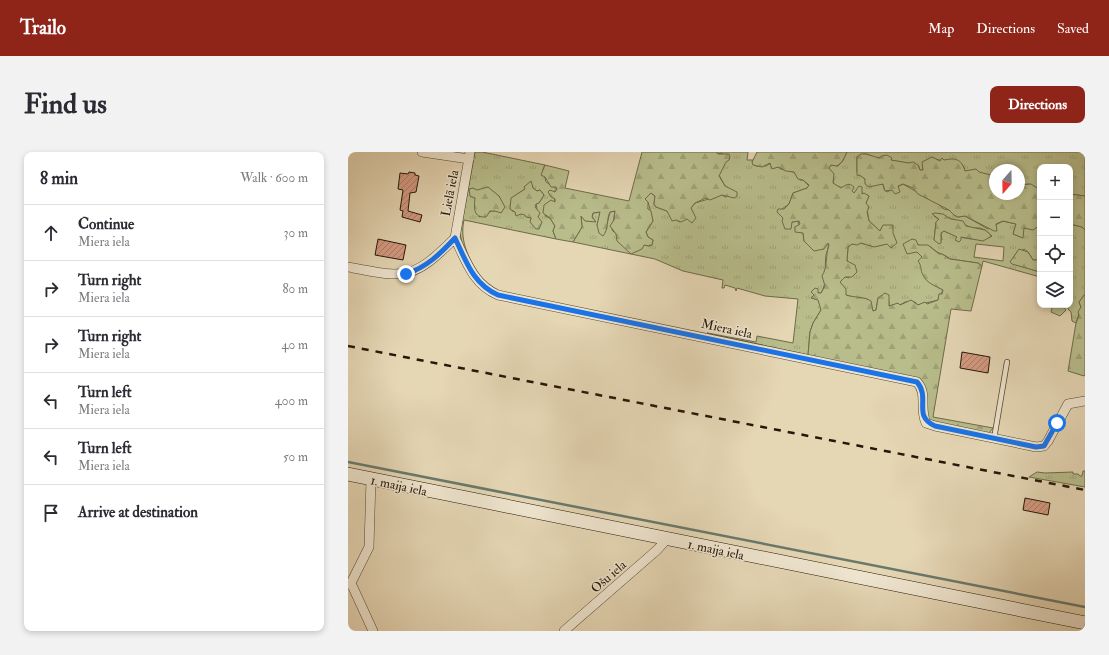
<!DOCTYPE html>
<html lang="en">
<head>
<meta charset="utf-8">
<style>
	:root { --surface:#fff; --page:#f2f2f3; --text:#2b2b33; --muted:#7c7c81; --line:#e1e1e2; --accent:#8f2418 }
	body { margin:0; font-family:"IM FELL Double Pica",serif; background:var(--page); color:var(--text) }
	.controls { position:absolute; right:12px; top:12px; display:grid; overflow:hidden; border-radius:8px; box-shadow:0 2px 6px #0003 }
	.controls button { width:36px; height:36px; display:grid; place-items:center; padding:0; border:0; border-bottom:1px solid var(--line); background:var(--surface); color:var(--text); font:20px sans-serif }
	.compass { position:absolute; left:641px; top:12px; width:36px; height:36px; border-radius:50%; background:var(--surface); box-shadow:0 2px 6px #0003; rotate:200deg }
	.stop { position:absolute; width:12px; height:12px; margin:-9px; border:3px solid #1a73e8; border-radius:50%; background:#fff }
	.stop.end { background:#1a73e8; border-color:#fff; box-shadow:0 1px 4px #0008 }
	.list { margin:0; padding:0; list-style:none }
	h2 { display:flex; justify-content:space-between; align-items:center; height:52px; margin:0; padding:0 16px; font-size:17px }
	h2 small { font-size:13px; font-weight:400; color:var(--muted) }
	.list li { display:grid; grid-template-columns:26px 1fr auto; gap:12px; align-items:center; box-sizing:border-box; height:56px; padding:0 16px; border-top:1px solid var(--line) }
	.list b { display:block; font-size:15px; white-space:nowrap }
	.list p { margin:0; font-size:13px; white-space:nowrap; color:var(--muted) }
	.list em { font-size:13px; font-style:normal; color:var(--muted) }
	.icon { flex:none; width:22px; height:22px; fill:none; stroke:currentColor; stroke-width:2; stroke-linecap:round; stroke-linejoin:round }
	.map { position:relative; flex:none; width:737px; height:479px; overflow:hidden; border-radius:8px }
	header { display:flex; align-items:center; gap:24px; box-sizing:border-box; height:56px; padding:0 20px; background:var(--accent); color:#fff }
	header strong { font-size:19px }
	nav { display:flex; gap:22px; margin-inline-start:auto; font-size:14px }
	.intro { display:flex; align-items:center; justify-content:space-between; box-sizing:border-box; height:96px; padding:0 24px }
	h1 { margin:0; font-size:28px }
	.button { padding:10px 18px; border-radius:8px; background:var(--accent); color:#fff; font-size:14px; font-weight:700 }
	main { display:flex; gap:24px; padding:0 24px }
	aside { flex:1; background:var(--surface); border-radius:8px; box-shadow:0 2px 6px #0003 }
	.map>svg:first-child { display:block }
</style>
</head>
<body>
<header>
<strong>Trailo</strong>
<nav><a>Map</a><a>Directions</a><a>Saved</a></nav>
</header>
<div class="intro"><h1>Find us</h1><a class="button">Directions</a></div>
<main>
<aside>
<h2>8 min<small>Walk · 600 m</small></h2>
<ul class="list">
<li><svg class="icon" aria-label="ahead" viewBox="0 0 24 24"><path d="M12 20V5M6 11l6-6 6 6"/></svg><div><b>Continue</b><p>Miera iela</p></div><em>30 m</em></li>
<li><svg class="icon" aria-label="right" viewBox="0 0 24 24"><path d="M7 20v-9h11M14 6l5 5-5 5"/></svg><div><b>Turn right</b><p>Miera iela</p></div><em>80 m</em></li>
<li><svg class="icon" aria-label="right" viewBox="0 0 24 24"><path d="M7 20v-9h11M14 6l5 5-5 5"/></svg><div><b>Turn right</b><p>Miera iela</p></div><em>40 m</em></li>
<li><svg class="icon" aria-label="left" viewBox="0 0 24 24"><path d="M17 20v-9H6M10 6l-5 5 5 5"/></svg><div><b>Turn left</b><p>Miera iela</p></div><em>400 m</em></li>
<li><svg class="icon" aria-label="left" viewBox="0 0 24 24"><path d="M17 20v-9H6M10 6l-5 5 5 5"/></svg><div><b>Turn left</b><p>Miera iela</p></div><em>50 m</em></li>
<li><svg class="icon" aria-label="arrive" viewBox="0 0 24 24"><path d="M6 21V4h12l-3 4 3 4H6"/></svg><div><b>Arrive at destination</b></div></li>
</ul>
</aside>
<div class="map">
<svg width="737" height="479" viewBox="0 0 737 479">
	<defs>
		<pattern id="grass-tufts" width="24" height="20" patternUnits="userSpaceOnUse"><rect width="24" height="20" fill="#b8bd8b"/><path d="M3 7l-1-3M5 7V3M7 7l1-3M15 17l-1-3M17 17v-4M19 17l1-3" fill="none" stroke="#9ea277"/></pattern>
		<pattern id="forest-firs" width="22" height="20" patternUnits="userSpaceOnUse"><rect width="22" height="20" fill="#b8bd8b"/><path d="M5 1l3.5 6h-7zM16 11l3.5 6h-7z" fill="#9ea277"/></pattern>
		<pattern id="building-hatch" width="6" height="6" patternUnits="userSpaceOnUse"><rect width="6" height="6" fill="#d49a81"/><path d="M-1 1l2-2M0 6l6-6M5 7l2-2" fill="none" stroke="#ac7d68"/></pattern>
	</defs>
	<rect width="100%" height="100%" fill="#e5d6b4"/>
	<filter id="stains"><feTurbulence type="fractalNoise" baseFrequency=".005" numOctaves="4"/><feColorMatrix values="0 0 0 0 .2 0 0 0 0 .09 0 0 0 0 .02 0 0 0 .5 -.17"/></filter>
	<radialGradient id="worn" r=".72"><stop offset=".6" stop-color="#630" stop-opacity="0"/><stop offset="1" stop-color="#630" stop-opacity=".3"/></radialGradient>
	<g fill="url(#grass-tufts)" stroke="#6e6a4a" fill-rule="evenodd">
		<path d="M127,0H134L197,13L195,17L198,30L209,37L205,40L207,50L197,64L202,66L207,74L205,79L208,87L116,68C111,90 122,109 134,127L130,126L114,91L112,82ZM185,36L189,39L192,38L196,43L191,51H188L190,65L164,59V46L177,37ZM146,41L151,44L153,50L147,59H142L140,62L131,65L127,46Z"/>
		<path d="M368,0H400L399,8H405L404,10L408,14H418L423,11L433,17L446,20L452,28H455L461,34L459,36L445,41L441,52L434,57L435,66L442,73L444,70L450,69L452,80L455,81L456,89L464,96L480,91C481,96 479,99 478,103C476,116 480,130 473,141H470L473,158L465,171L462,180L460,203L359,181L408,190L409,184L445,191L450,147L417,144L389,136L388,139L387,136L377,133L376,136H374L375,128L335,119L307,107L225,90L234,75L233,63L247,69L244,65L245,61L253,60L249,73L258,76L262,60L267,59L264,78L268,82L300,94L304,93L305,88L300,85L298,80L305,69L300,50L297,47L303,41L307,44L306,52L308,55L319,59L331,70L345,62L343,56L347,51L374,43L377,45L381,44L383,38L377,34L371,23L374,16V1L370,2Z"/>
		<path d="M499,0H737V44L722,42V15H692V38L681,32L671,33V18H647V30L639,23L617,19C612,0 597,14 584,5L575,13V18H572L570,13L525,5C520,1 514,1 509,5V20L523,33L535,32L536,37L539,40L555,32L590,52L596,57L601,58L606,63L610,65L617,64L640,77L655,69L668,72L665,82L673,85L675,76L690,75L692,73V108H685L680,100L676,97L666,104V112L692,120V125L635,109L634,114L630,111L602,107C596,101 592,104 583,95L570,93L564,87L569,99L574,105C573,126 579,129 595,138L590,148L570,153L567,150H557L552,153L550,152L541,154V149L530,146L528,158L525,159L519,147L509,146L498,143L492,130L497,125L501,126L499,109L500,95C508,87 516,93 525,94C531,95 541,91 547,87L546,84L540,74L534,75L532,79L521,69L518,51L521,44L509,39L506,41C500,35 491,37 485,31L486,27L481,16L483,13L490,14L494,10ZM592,62L624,76H632L637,78L644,84C629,91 609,85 596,79L593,81L594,88H586L588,70L591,68L586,64ZM628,92L656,95L655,109L626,105Z"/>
		<polygon points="722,72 734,75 737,78 737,142 731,150 733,155 728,171 724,169 723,160 720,157 720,153 722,153"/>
		<polygon points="708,153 719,153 715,154 718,158 712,164 703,160 704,156"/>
		<polygon points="735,319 737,319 737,335 681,325 689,320 697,321 725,320 725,322 730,322 732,324 734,324"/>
	</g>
	<g fill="url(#forest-firs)" stroke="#6e6a4a">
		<path d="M294,0H368L370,2H381L382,5L381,8L378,10L371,24L377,34L389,40V44L386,46L374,43L362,48L358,46L347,51L343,56L348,66L344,71L339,67L333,70L328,68L324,69L319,59L308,55L306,52L307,44L303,41L297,47L300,50V57L303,59L305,69L298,80L300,85L305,88L304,93L301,94L296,93L294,97L283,102L269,89L268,82L262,74L266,68L267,59L262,60C258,68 261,77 255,84L251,81L249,73L252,60L245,61L244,65L248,70L237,69L233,64L234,75L225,90L208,87L205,79L207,74L202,66L195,61L196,53L203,48L207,50V47L203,45L200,40L202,38L207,40L209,37L208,35H203L197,25L193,23L197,13L221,19L217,36L281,49Z"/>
		<path d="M409,0H499L494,10L489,14L483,13L481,16L486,22L485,31L493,36C498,33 501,30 506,35L504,39L506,41L511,34L514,35V42L516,41L521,44L518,51L521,55L519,60L521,69L532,79L535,73H545V81L549,91L543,96L539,92L526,95L513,91L509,93L504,92L500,95L499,109L507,113L509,120L504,125H497L492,130L498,137V143C507,146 515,144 523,149L525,159L528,158L530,146L537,141L541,143V154L550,151L552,153L563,148L570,153L577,150L579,152L590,148L591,142H594L595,138C588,134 578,131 575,123C572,118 574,114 570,109L574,105L569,100L559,102L555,92L564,87L568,88L570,93H580L591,102H594L602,107L630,111L634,114L623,159L603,157L585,265L645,276L641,281L637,282L581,268L579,264L577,236L460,203L462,180L465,171L473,158L470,148L463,146L466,143L463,140L467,136L470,137V141H473L477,134L474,124C480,114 477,105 481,93L480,91L476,97L466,99L456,89L455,81L447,80V75L452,72L451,69L444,70L443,77H437L434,69L435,66L429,60L430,57H436L441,52L445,41L459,36L461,33L455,28L450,27L446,20L438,19L430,15L424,17L422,11L414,15L405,13L404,10Z"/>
		<path d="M513,2H518L531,6L534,4L539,3L544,6L543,8L561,11L565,10L570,13L572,18H575L574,10L584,5L592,9L594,6L596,8C607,6 613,6 617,19L628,17L631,20L643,23L647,30V42H671V33L683,32L692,38V73L685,78L676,76L675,86L665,82L668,72L655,69L648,72L649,79H646L617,64L610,65L606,63L601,58L570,42L565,36L555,32L550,34L552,40L547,42L544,38L537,39L535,32L521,35L517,32V27L513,24L509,23V5Z"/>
		<polygon points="183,29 185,36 189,39 192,38 196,43 191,51 188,52 187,55 192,61 190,65 194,70 191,77 188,77 182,70 183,66 178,65 177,63 173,62 168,64 167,60 162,57 163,46 177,37 176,35"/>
		<path d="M140,35L151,44L157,55L153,61L147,59H142L138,65C125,66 126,56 127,46L122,44L121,37L125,36L129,38Z"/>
		<polygon points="722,42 737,44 737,78 734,75 722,72"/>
		<polygon points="587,61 595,62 603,67 615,69 618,74 637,78 644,84 635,89 613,85 613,88 611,90 607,88 609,85 596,79 593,81 593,91 591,92 586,88 588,70 591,67 584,62"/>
		<polygon points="671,97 680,100 685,108 692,108 692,120 664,112 662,110"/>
		<polygon points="737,142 737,223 736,224 720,219 728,171 731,164 730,160 733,155 731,150"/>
	</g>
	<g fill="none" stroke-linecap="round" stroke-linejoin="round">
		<polyline stroke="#68796d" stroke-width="2.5" points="0,310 737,455"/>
	</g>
	<g fill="url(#building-hatch)" stroke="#241809">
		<polygon points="61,20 67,21 67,23 71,24 68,40 62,41 60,59 74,63 72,70 54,65 55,59 52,58 55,38 50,37 52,21 60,22"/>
		<polygon points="30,87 58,93 55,108 27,103"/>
		<polygon points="614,200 642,205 640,221 612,216"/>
		<polygon points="677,346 702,351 700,363 675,358"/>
	</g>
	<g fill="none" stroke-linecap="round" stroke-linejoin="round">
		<g stroke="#544834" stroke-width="6">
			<polyline id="lane" points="646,287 659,210"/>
		</g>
		<g stroke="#544834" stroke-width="10">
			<g id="street">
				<polyline points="74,0 121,7"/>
				<polyline points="107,86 122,0"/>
				<path d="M0,115C57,126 64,129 107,86C118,109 125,132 150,143L569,230C580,242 571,256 578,271L587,274L688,295L696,294L700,289L720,252L737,249"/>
				<polyline points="3,431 25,479"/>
				<polyline points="0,432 3,431 21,395 23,327"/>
				<polyline points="216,479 309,398 319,387"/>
			</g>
		</g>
		<g stroke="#241809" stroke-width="14">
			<polyline id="secondary" points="0,322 737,471"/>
		</g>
		<use href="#lane" stroke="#eee4ce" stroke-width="4.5"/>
		<use href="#street" stroke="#eee4ce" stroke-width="9"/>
		<use href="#secondary" stroke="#eee4ce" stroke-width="13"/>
		<polyline stroke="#241809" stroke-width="2.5" stroke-dasharray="7 7" stroke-linecap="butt" points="0,194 737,338"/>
	</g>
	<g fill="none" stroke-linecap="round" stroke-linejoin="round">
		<path stroke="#1a73e8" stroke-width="5" d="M58,122C79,115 92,102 107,86C118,109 125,132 150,143L569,230C583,246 564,264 587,274L688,295L696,294L709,271"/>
	</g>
	<g text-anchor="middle" stroke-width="3" stroke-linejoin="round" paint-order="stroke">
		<g font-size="13" fill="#241809" stroke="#eee4ce">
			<text transform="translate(101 41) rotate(-79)" y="5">Lielā iela</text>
			<text transform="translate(379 176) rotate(12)" y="5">Miera iela</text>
			<text transform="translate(51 333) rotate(12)" y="5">1. maija iela</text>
			<text transform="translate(368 397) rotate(12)" y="5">1. maija iela</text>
			<text transform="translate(260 424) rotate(-41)" y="5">Ošu iela</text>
		</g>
	</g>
	<rect width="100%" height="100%" filter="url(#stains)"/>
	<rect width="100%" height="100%" fill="url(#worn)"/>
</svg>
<div class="controls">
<button>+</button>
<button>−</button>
<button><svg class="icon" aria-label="locate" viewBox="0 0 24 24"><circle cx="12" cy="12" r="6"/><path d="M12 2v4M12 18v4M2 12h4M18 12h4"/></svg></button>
<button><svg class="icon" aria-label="layers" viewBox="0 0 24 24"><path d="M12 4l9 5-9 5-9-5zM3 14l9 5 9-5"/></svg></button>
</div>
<svg class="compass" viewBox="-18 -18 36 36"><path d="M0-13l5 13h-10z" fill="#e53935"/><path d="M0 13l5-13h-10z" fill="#7c7c81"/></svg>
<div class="stop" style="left:709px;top:271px"></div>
<div class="stop end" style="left:58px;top:122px"></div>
</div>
</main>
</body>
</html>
